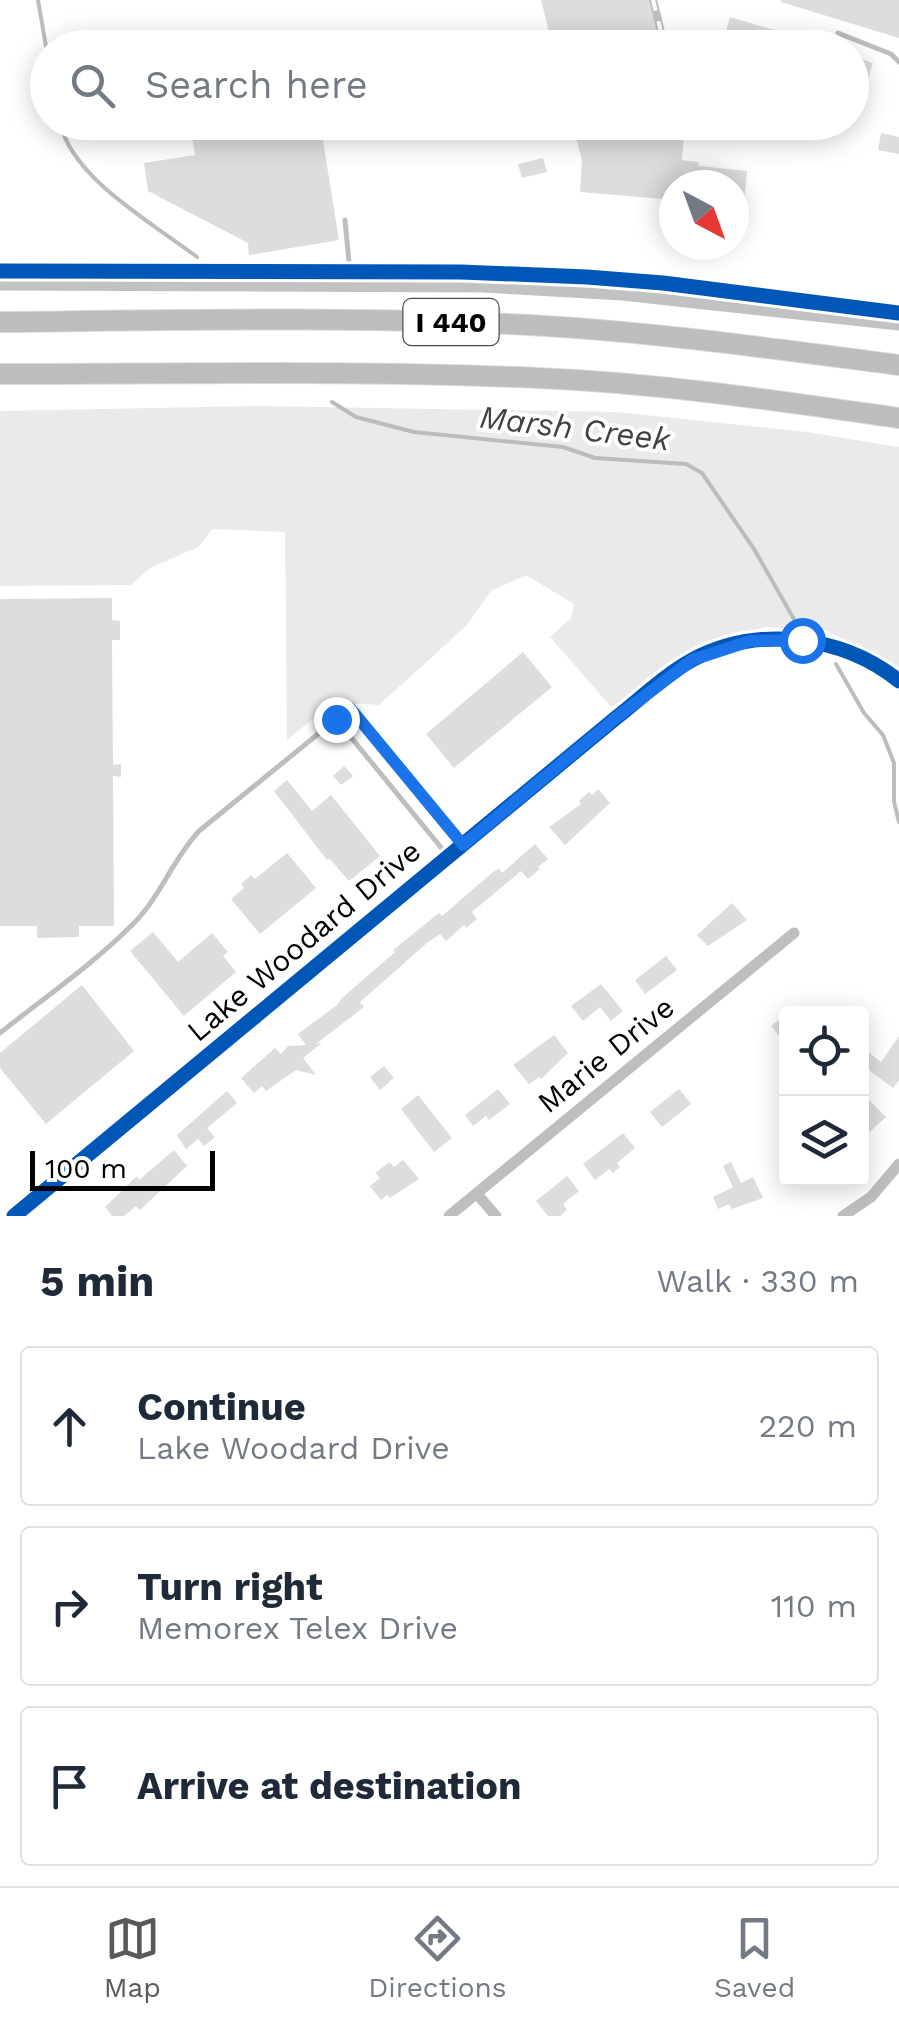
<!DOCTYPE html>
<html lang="en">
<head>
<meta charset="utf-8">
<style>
	:root { --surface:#fff; --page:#f2f2f3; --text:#1f2937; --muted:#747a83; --line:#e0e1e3; --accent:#595959 }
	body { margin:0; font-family:"Work Sans",sans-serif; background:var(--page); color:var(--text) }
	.controls { position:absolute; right:30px; bottom:30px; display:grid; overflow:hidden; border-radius:10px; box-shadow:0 5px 25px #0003 }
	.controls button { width:90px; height:90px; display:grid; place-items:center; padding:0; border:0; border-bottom:2px solid var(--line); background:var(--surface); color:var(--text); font:50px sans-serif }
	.compass { position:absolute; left:659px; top:170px; width:90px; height:90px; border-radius:50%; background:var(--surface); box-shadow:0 5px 25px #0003; rotate:139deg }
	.scale { position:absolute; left:30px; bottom:25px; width:185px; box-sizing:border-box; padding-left:10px; border:5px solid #000; border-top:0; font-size:28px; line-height:35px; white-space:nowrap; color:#000; -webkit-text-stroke:8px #fff; paint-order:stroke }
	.stop { position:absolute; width:30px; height:30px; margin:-22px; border:8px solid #1a73e8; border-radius:50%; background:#fff }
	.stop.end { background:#1a73e8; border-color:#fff; box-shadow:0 2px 10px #0008 }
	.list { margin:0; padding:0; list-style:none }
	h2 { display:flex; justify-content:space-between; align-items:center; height:130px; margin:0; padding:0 40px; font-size:42px }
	h2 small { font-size:32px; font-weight:400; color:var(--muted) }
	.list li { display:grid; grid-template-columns:65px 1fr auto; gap:30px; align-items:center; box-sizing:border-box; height:160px; margin:0 20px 20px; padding:0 20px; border:2px solid var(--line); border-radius:10px }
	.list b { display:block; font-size:38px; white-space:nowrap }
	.list p { margin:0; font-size:32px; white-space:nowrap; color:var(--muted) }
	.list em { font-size:32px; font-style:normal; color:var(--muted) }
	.icon { flex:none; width:55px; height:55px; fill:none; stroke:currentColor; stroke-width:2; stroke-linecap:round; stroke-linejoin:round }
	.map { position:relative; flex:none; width:899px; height:1216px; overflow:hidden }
	.search { position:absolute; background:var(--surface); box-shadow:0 5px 25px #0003; left:30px; right:30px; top:30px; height:110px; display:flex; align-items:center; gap:25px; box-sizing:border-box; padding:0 35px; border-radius:55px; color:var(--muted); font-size:38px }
	.sheet { height:670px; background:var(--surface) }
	nav { display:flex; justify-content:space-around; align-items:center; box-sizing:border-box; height:140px; border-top:2px solid var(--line); background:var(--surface); font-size:28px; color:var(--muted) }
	nav a { display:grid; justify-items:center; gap:5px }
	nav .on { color:var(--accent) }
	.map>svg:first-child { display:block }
</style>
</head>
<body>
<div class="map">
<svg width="899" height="1216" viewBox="0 0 899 1216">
	<rect width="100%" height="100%" fill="#fff"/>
	<path fill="#eaeaea" d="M257,406L617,412L807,432L899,447V667L824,630L765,627L684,655L612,708L550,637L571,618L574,604L526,575L491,591L466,626L379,705C329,700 325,710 287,740L285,532L213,529L198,547L150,568L131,585L0,586V411Z"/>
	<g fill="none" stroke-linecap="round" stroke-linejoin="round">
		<g stroke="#bcbcbc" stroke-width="4">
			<polyline points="38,0 48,58"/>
			<path d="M60,122C71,178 154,224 197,257"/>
			<polyline points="332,402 356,417 414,432 563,447 595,458 686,464 702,473 754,549 795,621"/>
			<polyline points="836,664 864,713 883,735 894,763 894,802 899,822"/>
		</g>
	</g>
	<g fill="#ddd">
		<polygon points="541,0 649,0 661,48 553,48"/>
		<polygon points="781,0 899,0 899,38 781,2"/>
		<polygon points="730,17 794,36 794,39 812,45 812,48 721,48"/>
		<polygon points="852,56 873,63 863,95 852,92"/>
		<polygon points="190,122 320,122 339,240 249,255 248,243 148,191 144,163 195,155"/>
		<polygon points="572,122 680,122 684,136 682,160 698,162 699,166 747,171 741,234 734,233 734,185 674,185 674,200 580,192 582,161"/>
		<polygon points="881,133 899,137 899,154 878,150"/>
		<polygon points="543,158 547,172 522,178 518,164"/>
		<polygon points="112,598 112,620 120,621 120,640 112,640 113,765 121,764 121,777 113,776 114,926 79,926 79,937 37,938 37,926 0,926 0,599"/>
		<polygon points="523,652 552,687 454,768 426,734"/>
		<polygon points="344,766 353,776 341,785 333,776"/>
		<polygon points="287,780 312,811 331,795 380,856 349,881 330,859 327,860 274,791"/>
		<polygon points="598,789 610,803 565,845 549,827 581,804 579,801 589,792 592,795"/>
		<polygon points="535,844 548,859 538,867 540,869 528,879 521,871 472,912 477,919 466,928 464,925 446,941 440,934 427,943 360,1002 364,1007 316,1044 322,1043 303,1058 316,1075 296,1070 266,1091 262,1086 254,1093 241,1078 275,1048 281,1054 288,1046 306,1045 298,1034 337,1005 342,998 395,952 393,950 439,913 442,916 493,872 499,869 502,873"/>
		<polygon points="287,853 316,888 260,934 231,899 244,888 241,884 251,875 255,879"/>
		<polygon points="732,903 747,920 708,946 697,935"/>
		<polygon points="153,932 178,962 212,933 228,952 223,956 236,972 184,1016 130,951"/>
		<polygon points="666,956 677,970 645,994 635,980"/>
		<polygon points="601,984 623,1011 611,1021 600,1007 583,1021 571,1006"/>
		<polygon points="82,985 134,1051 46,1124 0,1068 0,1053"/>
		<polygon points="786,1014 786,1034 781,1038 771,1026"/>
		<polygon points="554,1035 568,1053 541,1079 539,1077 529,1084 513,1065"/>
		<polygon points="899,1036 899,1080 893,1088 862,1065 862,1047 881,1062"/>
		<polygon points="384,1066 394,1078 380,1090 370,1077"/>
		<polygon points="498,1089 510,1104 489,1120 486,1116 473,1126 465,1115"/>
		<polygon points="679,1089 691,1104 662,1127 650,1112"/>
		<polygon points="227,1091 237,1103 207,1128 215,1137 204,1146 198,1139 186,1149 177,1135"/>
		<polygon points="418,1095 452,1138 434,1152 401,1109"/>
		<polygon points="868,1099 886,1117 862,1139 862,1104"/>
		<polygon points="623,1133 635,1148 617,1163 620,1167 613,1173 609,1169 595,1180 583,1164"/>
		<polygon points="174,1150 187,1166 140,1210 136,1206 124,1216 112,1216 105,1207 137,1176 139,1180"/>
		<polygon points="403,1160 419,1179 390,1198 387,1195 381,1200 370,1186 380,1178 375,1173 390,1162 394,1167"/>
		<polygon points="731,1162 741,1183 753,1177 763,1198 732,1209 729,1204 718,1209 713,1197 733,1187 723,1166"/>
		<polygon points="567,1176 579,1191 563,1204 567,1210 560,1216 548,1216 536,1201"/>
	</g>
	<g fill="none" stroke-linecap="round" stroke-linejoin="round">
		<g stroke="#dbdbdb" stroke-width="22">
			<g id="highway">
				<path d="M0,322C177,320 354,316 530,325C654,332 776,349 899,365"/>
				<path d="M0,374C179,374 358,370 538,378C659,383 779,401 899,418"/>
			</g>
		</g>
		<g stroke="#bebebe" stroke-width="5">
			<polyline points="838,33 891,54 899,62"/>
			<polyline points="345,220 351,283"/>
			<polyline points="336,719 448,856"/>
			<path d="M0,1033C44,998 92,965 132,925C160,898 172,860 199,831L350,708L462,843"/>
		</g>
		<g stroke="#bebebe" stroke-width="11">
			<polyline points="477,1194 496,1216"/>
			<polyline points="449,1216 794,933"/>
			<polyline points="843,1216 871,1197 899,1164"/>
		</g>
		<g stroke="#c2c2c2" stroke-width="15">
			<polyline points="0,283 483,285 622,293 899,323"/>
			<path d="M14,1216L617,717C641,698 665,675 692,660C757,625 842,635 899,681"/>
		</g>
		<use href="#highway" stroke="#bdbdbd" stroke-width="20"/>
		<g stroke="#bdbdbd" stroke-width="8">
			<g id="rail">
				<polyline points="653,0 665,48"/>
				<polyline points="684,122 687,132"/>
			</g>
		</g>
		<use href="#rail" stroke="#fff" stroke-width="4" stroke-dasharray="11" stroke-linecap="butt"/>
		<g stroke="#fff" stroke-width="21">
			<g id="cycleway">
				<polyline points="0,271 461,272 587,277 663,283 899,313"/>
				<path d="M14,1216L617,717C641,698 665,675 692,660C757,625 842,635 899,681"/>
			</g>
		</g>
		<use href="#cycleway" stroke="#0057b8" stroke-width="15"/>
	</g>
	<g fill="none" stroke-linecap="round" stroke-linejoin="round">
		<polyline stroke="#1a73e8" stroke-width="12" points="336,719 350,708 463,845 617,717 692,660 750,641 802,640"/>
	</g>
	<g text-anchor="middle" stroke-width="8" stroke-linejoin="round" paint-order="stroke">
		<rect fill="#fff" stroke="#4c4c4c" stroke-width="2.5" x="403.5" y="299" width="95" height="46" rx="8"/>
		<g font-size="28" font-weight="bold" fill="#000">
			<text x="451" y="332">I 440</text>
		</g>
		<g font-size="30" fill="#000" stroke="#fff">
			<text transform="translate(304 941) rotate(-40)" y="10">Lake Woodard Drive</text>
			<text transform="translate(606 1055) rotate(-39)" y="10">Marie Drive</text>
		</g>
		<g font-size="32" font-style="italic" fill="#414141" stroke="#fff">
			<text transform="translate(575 428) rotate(7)" y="11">Marsh Creek</text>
		</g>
	</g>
</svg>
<div class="controls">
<button><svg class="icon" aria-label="locate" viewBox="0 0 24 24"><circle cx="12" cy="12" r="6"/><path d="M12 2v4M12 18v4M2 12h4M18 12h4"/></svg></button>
<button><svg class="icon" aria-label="layers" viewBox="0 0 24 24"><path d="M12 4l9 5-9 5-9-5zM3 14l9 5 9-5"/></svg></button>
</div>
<svg class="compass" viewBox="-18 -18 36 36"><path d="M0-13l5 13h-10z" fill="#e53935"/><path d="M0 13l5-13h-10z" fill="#747a83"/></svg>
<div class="scale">100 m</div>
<div class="stop" style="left:802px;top:640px"></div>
<div class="stop end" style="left:336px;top:719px"></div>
<div class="search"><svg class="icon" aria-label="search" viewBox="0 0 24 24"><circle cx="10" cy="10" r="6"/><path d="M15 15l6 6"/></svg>Search here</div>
</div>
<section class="sheet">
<h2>5 min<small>Walk · 330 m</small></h2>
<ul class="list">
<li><svg class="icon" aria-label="ahead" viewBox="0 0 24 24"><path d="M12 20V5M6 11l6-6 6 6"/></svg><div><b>Continue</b><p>Lake Woodard Drive</p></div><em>220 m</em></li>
<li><svg class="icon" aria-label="right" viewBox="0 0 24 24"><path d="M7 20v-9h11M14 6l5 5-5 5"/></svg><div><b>Turn right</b><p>Memorex Telex Drive</p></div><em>110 m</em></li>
<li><svg class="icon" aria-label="arrive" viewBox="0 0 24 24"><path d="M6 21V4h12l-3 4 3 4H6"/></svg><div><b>Arrive at destination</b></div></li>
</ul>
</section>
<nav>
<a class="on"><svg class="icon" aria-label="map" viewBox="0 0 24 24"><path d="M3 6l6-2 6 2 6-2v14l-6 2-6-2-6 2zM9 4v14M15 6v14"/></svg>Map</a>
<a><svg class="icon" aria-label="directions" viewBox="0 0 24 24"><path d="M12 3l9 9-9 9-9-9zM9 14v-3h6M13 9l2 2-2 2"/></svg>Directions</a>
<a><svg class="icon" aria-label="saved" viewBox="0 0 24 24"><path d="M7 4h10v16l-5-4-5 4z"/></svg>Saved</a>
</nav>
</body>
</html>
